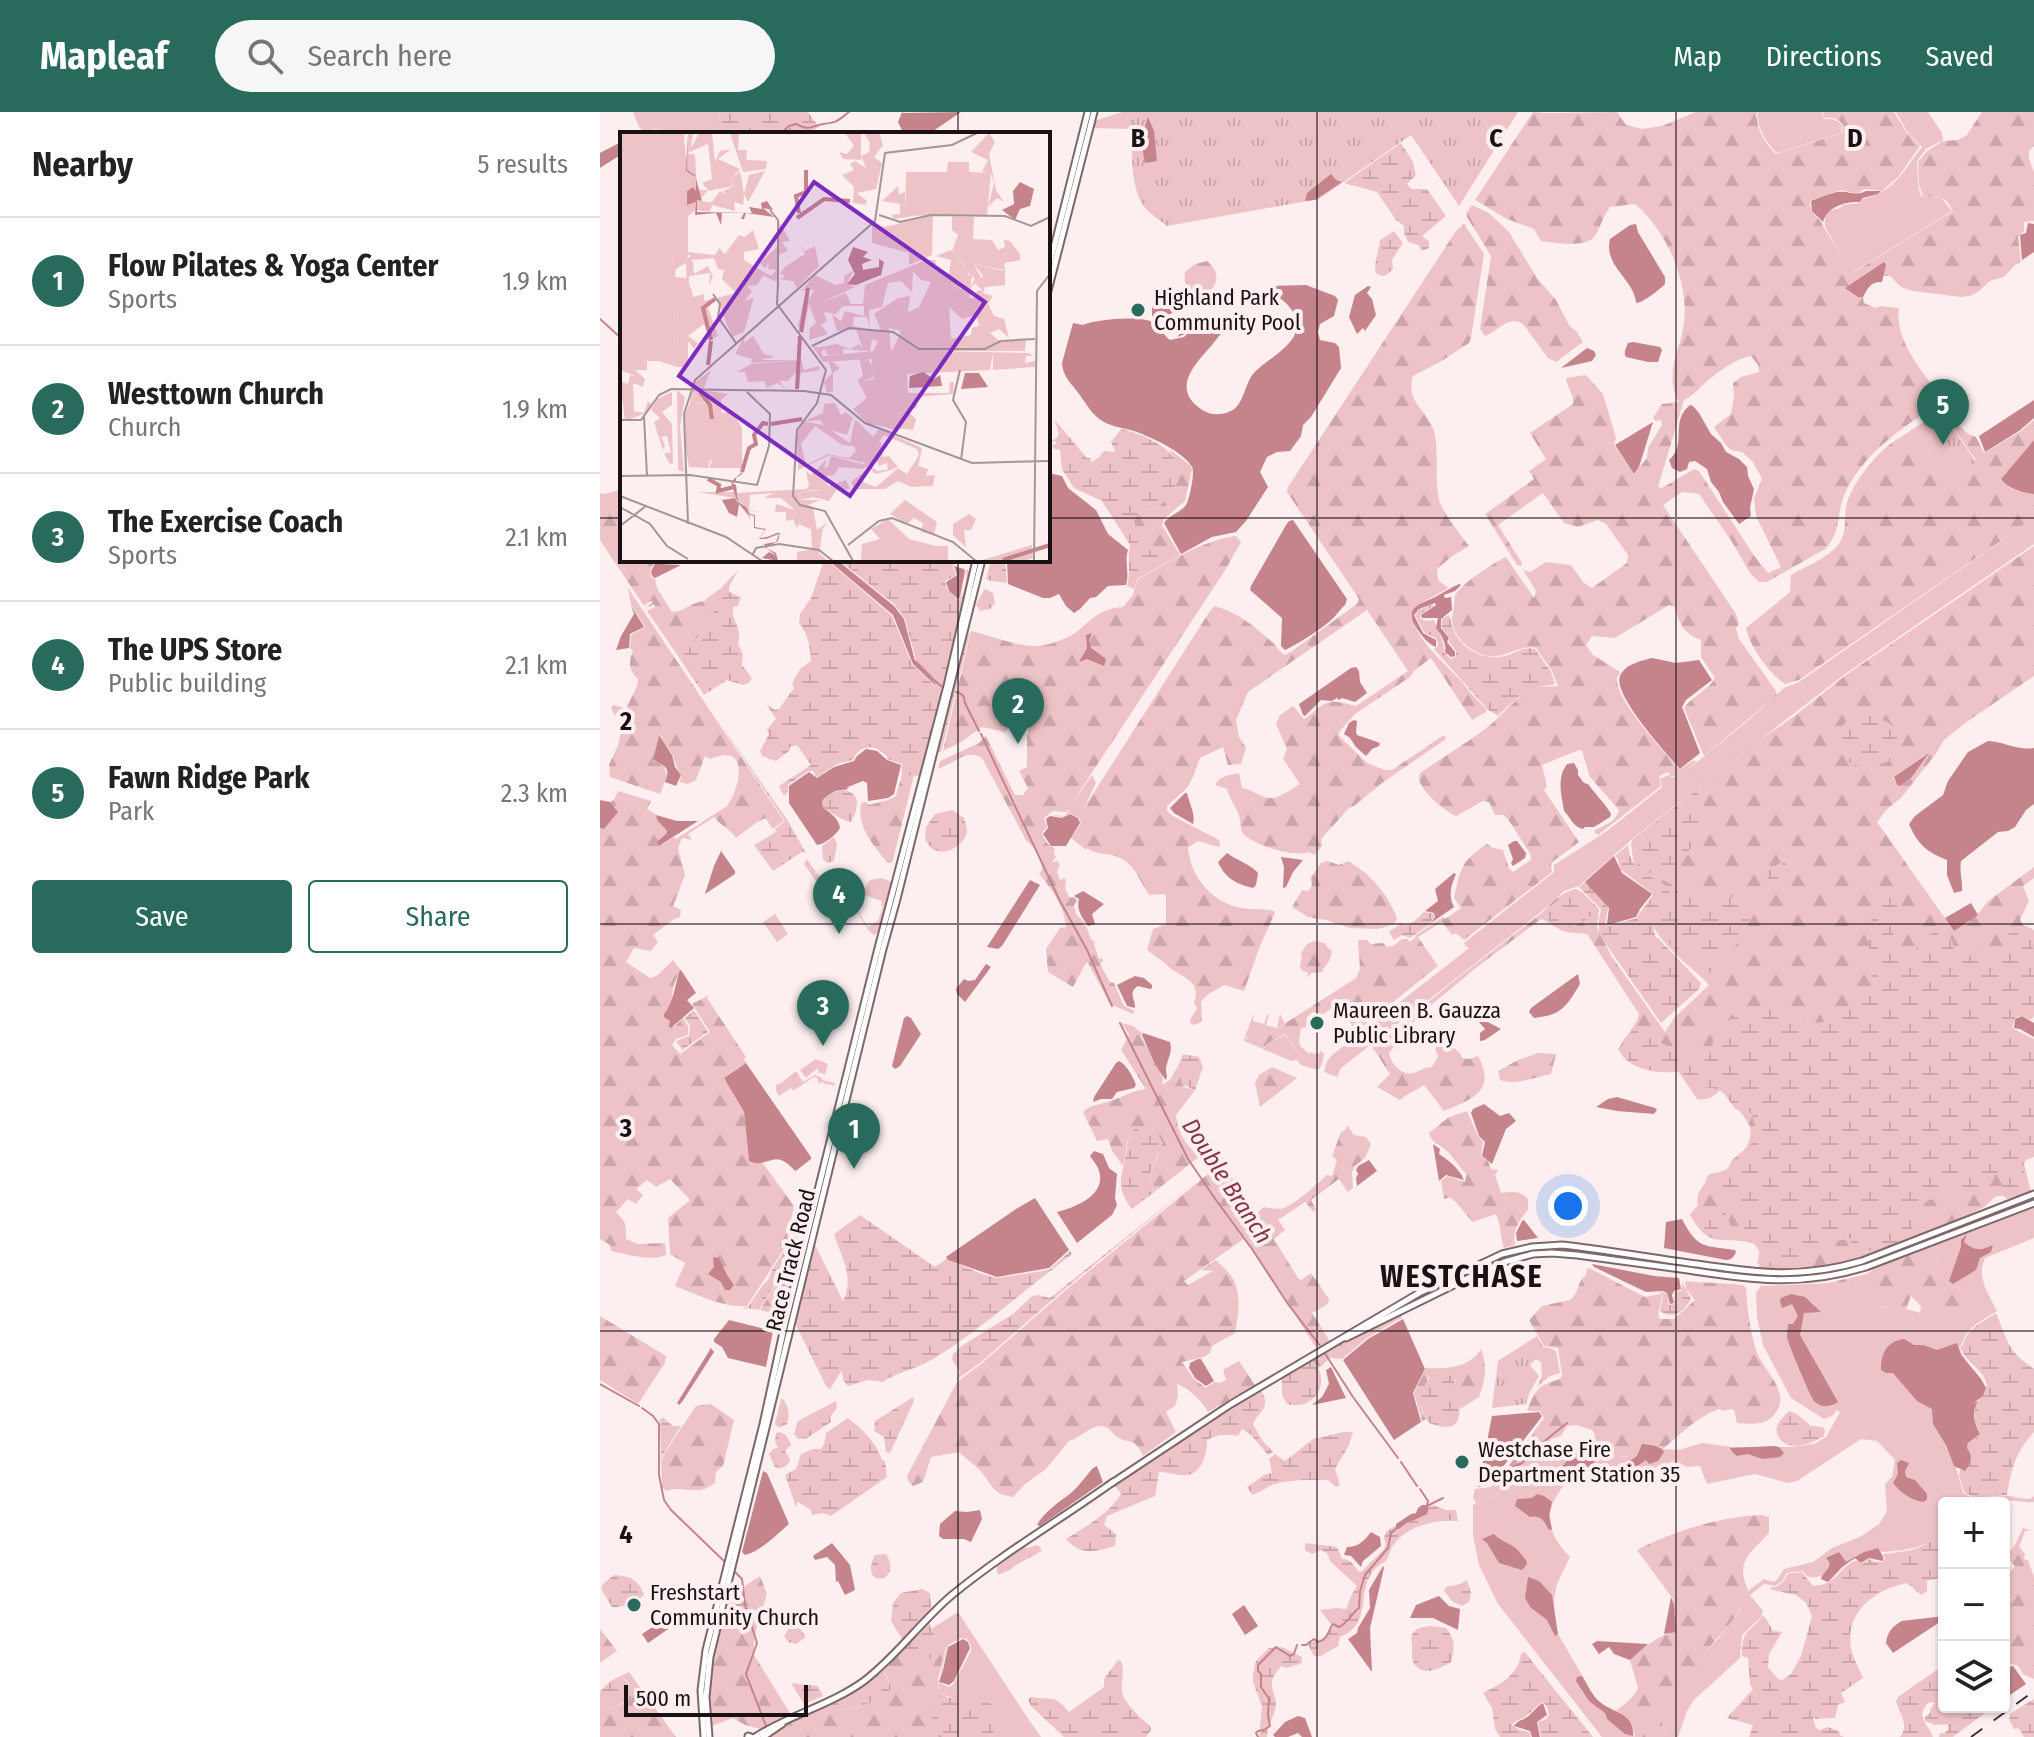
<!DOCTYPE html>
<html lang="en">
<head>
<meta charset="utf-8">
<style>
	:root { --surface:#fff; --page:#f6f6f6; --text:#222; --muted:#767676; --line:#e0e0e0; --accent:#286b5c }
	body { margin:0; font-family:"Fira Sans Condensed",sans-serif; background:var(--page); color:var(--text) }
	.controls { position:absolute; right:24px; bottom:24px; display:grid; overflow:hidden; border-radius:8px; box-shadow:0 2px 6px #0004 }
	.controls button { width:72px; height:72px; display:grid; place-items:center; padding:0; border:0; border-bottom:2px solid var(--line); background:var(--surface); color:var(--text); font:40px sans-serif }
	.scale { position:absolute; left:24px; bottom:20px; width:184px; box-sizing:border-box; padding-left:8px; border:4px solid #191112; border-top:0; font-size:22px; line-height:28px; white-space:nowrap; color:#191112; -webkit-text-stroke:6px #fdeff0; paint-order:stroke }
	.you { position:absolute; left:968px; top:1094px; width:28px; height:28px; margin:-20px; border:6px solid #fff; border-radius:50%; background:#1a73e8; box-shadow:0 0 0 12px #1a73e833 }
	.badge { display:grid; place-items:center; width:52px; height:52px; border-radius:50%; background:var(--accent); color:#fff; font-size:26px; font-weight:700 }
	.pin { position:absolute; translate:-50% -66px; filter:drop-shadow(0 2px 4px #0008) }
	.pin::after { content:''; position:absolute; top:42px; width:28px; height:24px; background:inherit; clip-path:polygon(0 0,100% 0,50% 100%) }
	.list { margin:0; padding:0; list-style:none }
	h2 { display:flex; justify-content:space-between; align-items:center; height:104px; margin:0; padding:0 32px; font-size:34px }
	h2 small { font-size:26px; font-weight:400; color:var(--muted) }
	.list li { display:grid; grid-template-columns:52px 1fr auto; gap:24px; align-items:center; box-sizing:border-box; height:128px; padding:0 32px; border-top:2px solid var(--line) }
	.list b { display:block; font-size:30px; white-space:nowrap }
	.list p { margin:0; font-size:26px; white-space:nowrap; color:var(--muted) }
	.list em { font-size:26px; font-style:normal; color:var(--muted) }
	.actions { display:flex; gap:16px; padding:24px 32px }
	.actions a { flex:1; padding:18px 0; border:2px solid var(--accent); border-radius:8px; text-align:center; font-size:28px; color:var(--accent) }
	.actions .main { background:var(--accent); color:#fff }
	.icon { flex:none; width:44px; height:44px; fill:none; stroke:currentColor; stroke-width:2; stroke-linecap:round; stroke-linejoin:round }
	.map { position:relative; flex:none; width:1434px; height:1625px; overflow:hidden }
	header { display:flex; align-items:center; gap:48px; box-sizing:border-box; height:112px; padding:0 40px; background:var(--accent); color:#fff }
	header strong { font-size:38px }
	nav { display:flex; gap:44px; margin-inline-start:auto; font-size:28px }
	.search { width:560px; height:72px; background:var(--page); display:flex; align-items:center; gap:20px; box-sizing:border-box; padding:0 28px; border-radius:44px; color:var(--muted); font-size:30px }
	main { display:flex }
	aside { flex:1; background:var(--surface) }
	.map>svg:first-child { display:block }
</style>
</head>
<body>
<header>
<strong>Mapleaf</strong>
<div class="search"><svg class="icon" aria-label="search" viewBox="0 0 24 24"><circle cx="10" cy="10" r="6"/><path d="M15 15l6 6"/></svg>Search here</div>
<nav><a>Map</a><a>Directions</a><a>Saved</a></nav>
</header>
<main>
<aside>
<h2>Nearby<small>5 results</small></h2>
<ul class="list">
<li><span class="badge">1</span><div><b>Flow Pilates &amp; Yoga Center</b><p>Sports</p></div><em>1.9 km</em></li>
<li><span class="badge">2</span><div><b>Westtown Church</b><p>Church</p></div><em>1.9 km</em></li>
<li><span class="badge">3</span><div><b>The Exercise Coach</b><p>Sports</p></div><em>2.1 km</em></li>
<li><span class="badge">4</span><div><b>The UPS Store</b><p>Public building</p></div><em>2.1 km</em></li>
<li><span class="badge">5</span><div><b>Fawn Ridge Park</b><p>Park</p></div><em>2.3 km</em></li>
</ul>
<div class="actions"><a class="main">Save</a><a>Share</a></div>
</aside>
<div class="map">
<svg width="1434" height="1625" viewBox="0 0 1434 1625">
	<defs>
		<pattern id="forest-firs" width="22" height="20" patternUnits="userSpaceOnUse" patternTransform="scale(2)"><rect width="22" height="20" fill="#eec3c7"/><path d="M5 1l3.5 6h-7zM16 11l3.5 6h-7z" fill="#cca6aa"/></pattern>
		<pattern id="wetland-marsh" width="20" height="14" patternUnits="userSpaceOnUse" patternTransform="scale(2)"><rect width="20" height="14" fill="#eec3c7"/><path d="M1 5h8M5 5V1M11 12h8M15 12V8" fill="none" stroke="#cca6aa"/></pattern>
		<pattern id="park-tufts" width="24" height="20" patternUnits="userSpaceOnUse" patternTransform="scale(2)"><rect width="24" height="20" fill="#eec3c7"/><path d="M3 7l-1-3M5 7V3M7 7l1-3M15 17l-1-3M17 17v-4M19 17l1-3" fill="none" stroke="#cca6aa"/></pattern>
	</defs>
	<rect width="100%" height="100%" fill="#fdeff0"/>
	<g fill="#eec3c7">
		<polygon points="33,0 119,0 120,12 129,14 122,22 65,22 64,18 53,17 51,22 47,22 39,15"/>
		<path d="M1158,0H1222L1224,7C1231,7 1237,7 1242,13L1241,21L1177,41C1166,30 1156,15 1158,0Z"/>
		<path d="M1296,0H1328L1342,21L1343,28L1326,37L1317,49L1318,73L1321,84L1341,86L1352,99L1253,160L1225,115V105L1229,99L1240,96L1243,93L1260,91L1263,87C1295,80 1303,59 1322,35L1308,21Z"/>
		<polygon points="1434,406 1434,432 1245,562 1037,723 979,774 964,779 941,800 741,956 737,965 724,960 727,949 732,943 868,837 869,835 866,835 864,831 954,760 954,753 1007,719 1056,680 1062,675 1060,665 1062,666 1069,663 1072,666 1091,655 1151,606 1184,576 1199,570"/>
		<polygon points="207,747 216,760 214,763 217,761 237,790 236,792 232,792 204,752"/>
		<polygon points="282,766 292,770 280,819 274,823 269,819 252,792 259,786 262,787 257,791 255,795 268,815 278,809 283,794 281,793 282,789 261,782 270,768"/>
		<polygon points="175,802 188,822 177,830 163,810"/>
		<polygon points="654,901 653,909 664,912 667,903 669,903 666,913 677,916 680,902 685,911 662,927 657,933 664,936 667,932 685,923 705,950 710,945 705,939 709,941 712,940 714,942 720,941 720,939 724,941 722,952 718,958 701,953 697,948 691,949 644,929 644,924 647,929 647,925 645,924"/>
		<polygon points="216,947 228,952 225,963 220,960 218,962 218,956 207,965 205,965 200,958"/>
		<polygon points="196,959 203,970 215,963 222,966 222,968 234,971 235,970 234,975 233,973 227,972 226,974 225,971 221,970 219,972 217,966 214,965 194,978 195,980 191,976 179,984 176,979 176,973 181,971"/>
		<path d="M1434,1093V1126L1385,1146C1376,1165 1388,1181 1397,1199C1383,1208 1366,1215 1362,1232L1359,1235C1364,1251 1380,1261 1386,1276L1383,1284L1371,1294V1327L1364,1332L1363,1354L1356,1356L1363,1381C1381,1392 1391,1383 1410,1384C1416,1385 1423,1387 1430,1387L1434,1384V1390C1422,1391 1411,1386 1400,1391H1344C1344,1397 1345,1405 1344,1411C1338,1436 1302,1439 1281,1440L1284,1447L1282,1449L1269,1446L1261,1451L1257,1446C1244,1450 1238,1462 1228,1470L1222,1467L1221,1464C1212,1466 1208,1467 1203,1459L1187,1461L1182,1469L1175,1474L1164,1472L1150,1483L1163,1499L1161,1505L1142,1523L1140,1546L1094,1588L1087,1599L1078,1625H1065C1067,1614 1056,1605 1058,1594L1096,1558L1098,1550L1105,1540L1119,1526L1140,1498L1145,1481L1164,1467L1174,1470L1177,1468L1184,1457L1213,1450L1232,1436L1260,1425L1279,1412L1287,1400L1285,1372L1292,1365L1295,1348L1277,1329L1261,1327L1197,1369L1188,1371L1155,1362L1107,1372L1100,1354L1087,1355L1075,1349C1060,1354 1043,1362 1027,1363C1008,1364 989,1356 972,1365C967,1368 963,1374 960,1379C942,1403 950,1425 970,1445L957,1472L954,1487L955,1508L958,1522L997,1589L1035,1625H1002L898,1492L879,1453L873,1424V1393L896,1384L933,1349L1003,1329L1006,1330L1015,1345H1026L1055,1334L1063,1337L1079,1338L1102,1331L1133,1335H1192L1214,1332L1226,1325L1240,1300L1237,1298L1232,1304L1224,1307L1191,1286L1163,1233L1157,1205L1156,1181L1161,1174L1254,1170L1258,1173L1278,1194L1283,1196L1306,1197L1333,1204L1365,1174L1354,1176C1334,1163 1339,1151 1336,1131Z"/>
		<path d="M358,1500L429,1608C421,1610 412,1617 405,1618C390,1620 374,1599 362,1591C355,1586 347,1585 339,1580V1571L349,1575L353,1573L371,1539V1534L367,1527L361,1526L347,1534L342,1557L339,1565L346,1534L338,1529L331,1517Z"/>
	</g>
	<g fill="url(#forest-firs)" fill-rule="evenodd">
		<path d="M933,0C940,0 946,2 952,1C974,1 995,0 1017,0L1026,13L1042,17L1062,14L1096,0H1157C1155,16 1165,31 1176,42L1242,21L1243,13C1238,6 1232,5 1224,6L1223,0H1294L1307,21L1320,34L1298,65L1282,79L1265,77L1258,81H1254L1241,78L1210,89C1210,104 1220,104 1224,116L1254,160L1353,99C1344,81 1339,87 1323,84L1319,73L1318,50L1327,39L1343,29L1357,28L1366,24L1382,0H1434V34L1429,39V47L1434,60V109L1424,110V120L1418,124L1421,150L1415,153L1404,165L1390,169L1379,179L1370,184L1361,185L1312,179L1301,175L1290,164H1283L1284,158L1246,176L1258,185H1263L1264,191L1275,196L1280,194L1299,196C1294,230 1325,262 1343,288C1306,314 1267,337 1246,379C1236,399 1242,420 1225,437L1167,470H1159L1150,461L1132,430L1099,382L1082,380L1063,393L1136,502L1139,512L1136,516L1139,527L1176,579L1177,583L1104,644L1084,596C1092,584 1108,579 1115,566L1101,545V528C1083,521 1080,513 1075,495L1069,493L1015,526L992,524L986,533L993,543L1020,560C1019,562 1018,564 1017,566C1014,587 1066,642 1080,658L1094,648L1096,650C1089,657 1080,662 1071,665L1068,660L1059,664L1061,674L998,723L995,721V718C1005,713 1016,710 1019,698L990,665L982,639L979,638L942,653L947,674L944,678L979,730L951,751L952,760L864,828L856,821L852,823L842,810L818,825L838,854L757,919L743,902L733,895L724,902L713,900L707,905L706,915L701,916C697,939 700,929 710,945L705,950L685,922L667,932L664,936L657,933L662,927L684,912L756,866L760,857L758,828H767L771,832L783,831L787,835L793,834L802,827H808L809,830L815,826L816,823L843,805L845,807L861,796L854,786C861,756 860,750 887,732L893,736L903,738L909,756L913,760L931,748V743L908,707L903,703H895L889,690L883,689L856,704C847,701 826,683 822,674C818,668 819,668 820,661C843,645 867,631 889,614C904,602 919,580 939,575C945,574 953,575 958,574L952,559L936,536C919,532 906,547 888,544C871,541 852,525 852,506C852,502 854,498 854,494C855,488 854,486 856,482C864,470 893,451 906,445L934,486L936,479L923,458L930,460L946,450L971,453L984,471L992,476L1027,451L1028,443L1006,412L998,408L978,415L964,411L943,381L898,413L922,451L921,454L917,453L885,402L934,367L929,359L946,347L930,321L973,292C974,282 967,276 966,266L986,263L1003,282L1016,326L1014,333L1034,362L1047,346L1048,336L1062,313L1061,308L1056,309L1053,306L1062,292L1079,290C1063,260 1081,239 1084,210C1089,169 1066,118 1035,92L1010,95C1003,104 1001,114 995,124C987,136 954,131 941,129L934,117L907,107L875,88ZM1151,244L1158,253L1159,260L1141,265L1133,271L1134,285L1131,302L1114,315L1125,332L1131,338L1142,340L1153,350L1162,367L1154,386L1156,404L1181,455L1168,461L1155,445L1099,359L1094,357L1062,376L1058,375L1084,288C1093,284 1097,278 1105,271C1118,260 1134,247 1151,244Z"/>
		<path d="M872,93L889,101L909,120L937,166L956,188L969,213L977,220L983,230L956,250L948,246L923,212C909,202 899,219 885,224L880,217L891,144L867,105L866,101Z"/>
		<path d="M864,112L884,142L871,226L869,231L840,250L813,264C805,291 827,297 834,319C840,340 833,377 841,393C848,407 859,421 869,434L851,445L837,457L838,468L848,476C836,484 817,490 811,503C817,529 843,549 860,568C869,578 876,588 886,597V600L872,608L831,546L814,559L810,565L755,602L739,620V624L767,651L785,658H792L844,623L846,627L782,671L754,694L749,696L721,727L722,734L714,743L709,740C696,746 650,733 642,720C641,718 640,710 640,707C637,696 630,688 627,677L615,673C620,664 629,663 639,661L642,676C650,677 655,681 662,684C675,691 688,679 700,672L683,647L687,637L676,612L680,603L693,594L704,607C711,603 715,598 721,594C731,586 745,591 756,594L808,559L767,498L648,580L636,608L639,625L646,636L641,652L628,653L623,635L600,646L593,665L587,676L567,694V699L573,704L619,728L620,733L618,735L599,729L588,735C590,765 612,790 641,796C652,798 663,796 674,799L675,801L660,834L644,879L624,873L607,883L601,890L602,908C598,912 596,914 591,912L590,908L597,896L594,891C602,868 582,866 569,855C562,848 555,844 547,838L553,817L566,812V784L564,782L549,783C538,766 534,748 511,743C501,741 495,742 487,736L486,738L471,726L481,711L479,706L470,701L462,705L450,703L464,704L469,699V697L466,700L453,699L444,706L447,715L442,721C443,727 449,735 455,736L454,742L456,745L452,750L458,749L460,754L457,759L460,768L464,766L466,768L465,776L469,785L476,786L477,789L474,793L476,802L484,810L483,813L486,814L491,827L495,830L494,832L499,847L502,846L503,849L500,852L510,870L514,871L524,894L535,899L533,902L510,892L488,851H486L473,875L448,860L446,837L460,816L466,815C466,798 451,775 439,762L442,758L441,747L437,739L426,728L382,646C368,636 354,651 338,657L340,649L379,631L386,624L415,683H423L428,676L419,659L427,655V625L429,617L424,613L421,614L412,611L405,620L382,615L361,630L343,639L371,519C388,523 418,534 433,534C444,535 465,528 475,521C493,507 498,497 523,495L533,483L537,468C568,450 601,429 636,424L641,430L624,460L470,694L492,663L496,671L484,696L608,502L614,494C636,499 655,515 671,529C677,534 678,539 685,543L692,539L757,492L759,487L687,380L688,375L856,119Z"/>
		<path d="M607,149C618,158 620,169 610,179C597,178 582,180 585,160L595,152Z"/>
		<path d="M1346,294C1354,305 1362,322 1376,325L1384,341L1421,319L1434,308V328L1401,367C1408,378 1421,380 1434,382V406L1199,568L1185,572C1170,563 1149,533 1146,516L1190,480L1191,463C1206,454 1228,446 1239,432C1247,420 1244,408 1246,395C1249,376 1274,344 1289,333C1296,327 1304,324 1310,319L1326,340L1344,352L1376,348L1341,298Z"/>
		<polygon points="569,337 590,353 592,357 585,389 564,407 562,413 580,443 569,449 545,436 535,417 534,408 541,398 558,396 578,369 578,355"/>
		<path d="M22,377V448H56L50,458L51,465L55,467L57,476L72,500C85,499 88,493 99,490C105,488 113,489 120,488L102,520L80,547L47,499L55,495L54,492L45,497L53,490L51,489L44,494L0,428V381L5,382Z"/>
		<path d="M1434,434V564L1368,609L1344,628L1335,643L1301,686L1287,697L1277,710L1354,819L1378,802L1387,790L1434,755V766L1423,774L1429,789L1420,808L1423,813L1434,818V904L1432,907H1428L1422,903L1414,906L1412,917L1434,928V1045L1426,1048L1424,1052L1431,1079L1409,1087C1405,1085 1404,1083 1398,1084C1393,1085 1389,1092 1384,1095C1377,1099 1369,1102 1362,1106C1302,1131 1225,1167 1159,1157L1160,1141L1154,1131C1120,1124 1110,1138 1090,1103L1098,1093C1094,1080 1106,1075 1107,1064C1113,1060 1119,1061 1125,1058C1138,1052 1154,1029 1150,1015C1148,1010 1143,1003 1139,999C1133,991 1127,988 1125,979L1121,977C1114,985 1107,989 1097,987L1078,959C1057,964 1029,956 1018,937L1037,909L1039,902L987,822C981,821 973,821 966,820C956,817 950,810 941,807L877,855L829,895L830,904L826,907H816L789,941C791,951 801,964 813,961C821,959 823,955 832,955L838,944L835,936L844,928L860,941L862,946L869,947L878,944C897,979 872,987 844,999L824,973C816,979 808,981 800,988L777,975L790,962C783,953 780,944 772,936L855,868L943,800C952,789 961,781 975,777L982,780L999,797L997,816L1012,845L1065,920L1074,906L1109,873C1096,858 1044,822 1052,800C1053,796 1057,792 1059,789L1043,762L1034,755L1031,732L1033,727L1154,632L1193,605L1246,563ZM1327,642L1311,666L1300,674L1297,673L1293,666Z"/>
		<path d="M28,476L184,709L174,716H172L166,706L157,710L136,726C129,716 121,714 114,705L88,722L92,728L82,726L78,736L85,763L73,794L81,798L80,805L74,807L53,823L58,830L51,839L34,836L26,850L50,866L58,863L73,848L81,858C78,863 74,871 73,877C71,887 72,894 65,902L74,915L83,906L88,914V923L76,927L72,933L80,942L110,920L92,892L109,883L107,886L146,945L144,947L147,952L142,953L124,966L144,1000L149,1049L154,1051L162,1050L194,1094L190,1112L196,1113L195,1120L147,1194C123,1196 96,1182 75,1174L85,1151L70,1142L68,1106L90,1088L70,1067L56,1075L47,1068L36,1077L43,1083L36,1092L28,1087L16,1100C27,1111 26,1113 26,1127L38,1132L65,1131L66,1143C52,1150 26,1142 11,1139L10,1133L0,1127V716L4,717L17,700L10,690L14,688L18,679L51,689L47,697L56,703L57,708L67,719L60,734L74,725L76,727L127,694C135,684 147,651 131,644C124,642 116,645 110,647L105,644L96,668L88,672L80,670L81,663C76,655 75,648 71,640C67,634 63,631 61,624L59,622L53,649L63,652L67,664L60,682L10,665L9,653L18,633L24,608C16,604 13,604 11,594L15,593L26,597L37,574L38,567C29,559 28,550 33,539L30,536L31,523L45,515L31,493Z"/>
		<path d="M302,663H314L293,748L291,751H287C273,731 257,717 261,691L266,690L269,693L288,688L296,684Z"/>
		<path d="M728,749L739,753L749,749C752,752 756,754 760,757C775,767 792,790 797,807L794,812L778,817L750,816L726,808L708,805L692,795L702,778L708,779L712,774L711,765L721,751Z"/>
		<path d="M714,829L725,831L727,835L732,839C731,848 728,851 723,857V860L712,861L707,865L708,860L702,859L700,854L702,846L701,841L707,832Z"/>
		<path d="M522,911L533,914L542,921L541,924L563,967L562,973L570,968L578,954L584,975L595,978L576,1003C578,1019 585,1035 600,1044L553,1081L550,1061L559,1042L540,1014C523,1021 528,1038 523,1054L512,1039L508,1027L497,1029L483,1000C490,993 498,993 507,990C522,986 530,979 546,977L521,938L529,923Z"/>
		<path d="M938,941L956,942L951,962C935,965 915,974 900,968L898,959L918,948Z"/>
		<polygon points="672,955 697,966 660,995 655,971 659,963"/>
		<path d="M867,999L878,1024L883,1030L881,1044L888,1049L891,1057L898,1058L895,1063L901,1081C912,1080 920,1078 928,1087V1098C919,1109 912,1118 915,1133L904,1136C900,1125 901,1113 896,1102L873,1110C864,1101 859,1092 850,1085L844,1087L841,1069L848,1064L865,1070L866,1062C859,1055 855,1047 848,1040C840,1032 832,1032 829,1021L849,1005Z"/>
		<path d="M747,1013L754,1023L766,1025L771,1032L765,1046L755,1054L752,1060L753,1076L748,1080L739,1067L711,1088L716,1097L713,1100L705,1090L678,1108L685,1118L674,1127L698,1166L701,1168L711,1161L729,1187L728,1192L712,1201L729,1228L726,1232L715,1234L645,1126L584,1169L588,1173L613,1159L601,1158L616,1148C622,1155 629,1159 633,1167C642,1184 638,1204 635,1221L612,1234L610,1241L604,1245L582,1250L594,1267L606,1276L615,1270L620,1271L626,1268L623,1258L639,1249L655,1273L608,1300C600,1287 591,1278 577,1272L578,1284L575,1294L566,1300L576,1320L543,1344C534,1324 530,1333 517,1325C511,1320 509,1314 500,1314C489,1315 480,1326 469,1329L446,1357L425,1372L413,1385C393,1382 394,1376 383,1362C377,1354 366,1347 359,1340L331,1345L323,1370L313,1374L308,1369L307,1364L357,1270L381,1252L467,1177L624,1049L647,1097L652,1094L657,1101L664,1095C670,1096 677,1098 684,1096C698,1090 716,1073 727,1063L732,1064L737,1048L732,1044L741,1020L746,1017Z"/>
		<path d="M1336,1131C1339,1151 1334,1163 1354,1176C1358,1175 1361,1174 1365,1174C1375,1175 1380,1190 1381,1197L1362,1211L1351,1215L1333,1204L1320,1201L1321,1194L1311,1184L1306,1197L1297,1198L1278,1194L1258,1173L1254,1170L1228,1171L1267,1162L1275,1156Z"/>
		<polygon points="196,1140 177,1202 160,1198"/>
		<path d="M989,1156L1045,1185L1060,1182L1062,1185L1058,1203L1060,1207H1074L1095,1188L1086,1177L1085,1169C1105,1171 1124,1171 1143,1173L1146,1176C1147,1196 1150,1218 1156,1238C1164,1261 1194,1281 1173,1304C1164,1314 1149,1312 1137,1311L1134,1298L1131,1297L1123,1299L1119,1297C1095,1306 1081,1322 1063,1337L1055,1334L1042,1332L1037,1344L1015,1345L1006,1330L994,1331L995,1323L992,1318L976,1313L967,1314L961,1324L951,1327L933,1349L896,1384L876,1392L873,1385L875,1377L891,1375L900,1366L944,1306L940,1299H927C936,1277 937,1274 960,1267L962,1263L958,1236L944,1234L929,1208L942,1194L970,1188C979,1182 977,1169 986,1163L987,1157Z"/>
		<polygon points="801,1201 801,1206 767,1226 742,1247 730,1246 719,1256 711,1248 745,1228"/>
		<polygon points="0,1204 66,1244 65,1251 38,1292 0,1268"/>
		<path d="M881,1237C888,1254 885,1269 879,1285L860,1297L855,1268L828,1265C824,1281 816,1291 826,1307L822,1309L814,1281L826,1256C846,1257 870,1256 881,1237Z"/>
		<path d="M111,1292L134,1308L123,1354L116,1360L115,1371C96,1386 87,1372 66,1379L62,1375V1349L64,1342L96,1294Z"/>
		<path d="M1161,1403L1169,1405V1421C1150,1442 1135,1449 1148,1478C1144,1483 1144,1489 1141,1495C1132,1512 1118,1525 1106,1539C1098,1548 1097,1558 1092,1567C1083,1581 1070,1586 1058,1594C1056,1605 1067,1614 1065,1625H1035L1031,1611L1016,1598C1026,1592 1033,1586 1038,1576L1030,1548C1044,1535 1057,1524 1076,1519L1073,1487L1037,1438C1074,1419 1119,1405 1161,1403Z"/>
		<polygon points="1423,1416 1431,1418 1425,1419 1419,1435 1425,1442 1424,1447 1428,1448 1434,1465 1434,1567 1424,1563 1418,1554 1404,1549 1404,1466 1415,1454 1406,1445 1415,1433"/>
		<path d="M160,1464L167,1482C161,1503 152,1521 154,1543L190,1601L161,1617L145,1613L133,1606L112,1614C105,1569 118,1528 128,1485Z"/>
		<polygon points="0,1517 17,1539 0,1551"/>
		<path d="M338,1529L346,1533L338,1566L339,1580L342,1582L330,1595L339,1615L344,1621L345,1625H166L188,1611L231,1592L233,1598C254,1598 277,1592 292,1576L284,1559L302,1538L309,1547L340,1533Z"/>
		<polygon points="29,1560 76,1625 0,1625 0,1589 11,1597 28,1589 29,1571 21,1564"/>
	</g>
	<g fill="url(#wetland-marsh)">
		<polygon points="119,0 208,0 219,15 208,21 122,22 128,15 120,12"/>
		<polygon points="801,31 813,50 816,63 807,72 812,77 827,77 846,104 822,124 829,129 829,136 822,139 818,133 808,130 804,121 804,114 796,108 777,80 744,71"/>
		<path d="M794,119L803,131L792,148L793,157C787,163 784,166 776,161C773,152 779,139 780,128Z"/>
		<path d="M454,307L487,346H490L492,350L498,346L504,339L513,340L515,339L511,330L521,317C542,321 590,341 577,370C573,379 564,388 558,396L541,398L534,408L535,417L545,435L569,449L537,467L534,477L527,474C531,461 527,446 530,433L502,389L474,376L462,357L460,338L455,337L452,334L457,331L455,329L448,330L457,326L459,321Z"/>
		<path d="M224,448H227L292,504L312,552L335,574L337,571L316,548L305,507L295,493L239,448H348L354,451L353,456L356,463L345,469L347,477L358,488C365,482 367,467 366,458L371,460V463L320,664L302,663V652L287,647V644L276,636L269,635L262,637L256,642L253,648L237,652L219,664L216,665L213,659H208L188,673V680L184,684L179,674L211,653L197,633L190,635L189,639L176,649L162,644L160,639L169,622L167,617L176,607L167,593L175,598L179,597L194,576L192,571L201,556L211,549C210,533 208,523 199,511L200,502L211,486Z"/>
		<path d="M391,448H405L407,471C400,469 394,471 386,467Z"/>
		<path d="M138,458L129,475V480L141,485L138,494L133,495C131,511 143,514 138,532L143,542L142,553L152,566L149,571L143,573L127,568L104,583L80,547L102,520L119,490L111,492L105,488L121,476Z"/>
		<polygon points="385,477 393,481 395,491 390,497 380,499 376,492"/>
		<path d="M833,492V494L821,502L820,506L826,509L834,508C837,518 845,529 844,540L851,547L856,544V539L849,530L850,526L842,516V507L849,503C851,508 852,516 855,521C864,539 886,549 905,544C916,541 923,534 935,537L951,560L955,572C949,574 942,573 936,576C922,581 908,593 898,604L887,597L834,537L838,534L837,527L824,520L815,503L819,498Z"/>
		<polygon points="370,521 341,640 338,640 368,522"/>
		<path d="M1267,598C1268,599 1275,605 1277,606C1282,609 1285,608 1289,611C1295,616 1297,622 1298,629C1299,656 1274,652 1254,654C1238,642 1233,623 1248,607C1253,602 1261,601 1267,598Z"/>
		<polygon points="117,607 188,709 206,741 202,740 173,759 154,733 176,720 175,717 185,709"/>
		<path d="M1101,674L1103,678L1104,690L1102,694C1103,709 1098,728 1088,740C1083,745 1078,749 1074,755C1076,765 1083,770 1084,780C1095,782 1102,786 1107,796L1120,792L1133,784C1161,806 1147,821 1127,842C1119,851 1115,861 1103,863C1102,855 1098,847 1090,842C1086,839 1083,840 1078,838C1069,833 1056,818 1058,808C1059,798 1071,792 1076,782L1072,773C1050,759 1034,761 1033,729Z"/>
		<path d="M240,678C261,679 260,694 251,710C241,708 232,701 223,696L222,689L230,682Z"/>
		<path d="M352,698L364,706C365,710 367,715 367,720C365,732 347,744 335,738C331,737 328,731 325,728L326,715L335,702Z"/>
		<polygon points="234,725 237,732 234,749 227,751 223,747 222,734"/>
		<path d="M1028,733C1032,774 1068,758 1071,787C1054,799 1049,805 1056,826H1058L1101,871L1099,877L1061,911L999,822V807L1001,797L979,775L985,770L1006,792L1008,796L1005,812L1008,814L1037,806C1041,797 1050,790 1053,782L1020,757L1018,747L1015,744Z"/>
		<path d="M1184,748C1189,757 1185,763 1187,772L1183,775L1177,776L1168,768L1167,760Z"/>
		<path d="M970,779C982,783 988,789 993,801C979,818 952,824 944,799Z"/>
		<path d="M1288,786L1297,788C1298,812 1286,825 1302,846L1312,843C1322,829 1322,824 1340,819L1352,828L1356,849L1360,850L1381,836L1387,838L1398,848C1407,843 1407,833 1406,824C1415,818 1420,815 1431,816L1434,821L1431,833L1434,838V897L1425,905L1422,903L1415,906L1412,916L1434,927V1040L1427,1044L1422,1050L1425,1064L1422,1074L1423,1081L1407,1087L1402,1082L1400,1076L1404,1070L1401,1059L1394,1063L1393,1070L1385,1075L1351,1077L1341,1087L1329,1088L1317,1095C1321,1111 1310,1115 1305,1128L1239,1148L1253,1127C1227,1127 1221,1137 1206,1156L1157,1152C1163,1128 1157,1140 1147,1124C1143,1119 1144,1111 1141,1105C1134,1092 1124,1085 1122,1069L1132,1048L1151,1032L1155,1014L1152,1003L1145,996L1136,998C1118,972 1122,978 1093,974L1082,960C1061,960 1035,961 1021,942L1024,927L1037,914L1043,915L1061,931L1103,949L1109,944L1114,927L1127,910L1146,898L1158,895H1169L1216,911L1223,910L1234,900L1249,896L1264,886L1273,876L1272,864L1278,853L1269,838L1268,823L1272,803L1278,793Z"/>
		<path d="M824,800L834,802V805L830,812L810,826L802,823L794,828L789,820L799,813L800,810L804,813C814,812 817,806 824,800Z"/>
		<polygon points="94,898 108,920 82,938 76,929 89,924 90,914 85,906"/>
		<polygon points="583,942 599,945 603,955 595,978 582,972 578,954"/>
		<path d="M540,1014C552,1015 558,1021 563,1031L550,1061L553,1081L532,1097C517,1077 520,1070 525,1047C527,1038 527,1030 530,1021L536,1015Z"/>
		<polygon points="599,1067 466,1176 380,1251 356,1268 360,1259 352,1248 353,1242 363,1233 413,1202 432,1184 439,1183 450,1186"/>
		<path d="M1123,1098C1128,1106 1133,1114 1129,1123C1119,1125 1105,1124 1103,1112L1108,1104Z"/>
		<path d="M260,1103L335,1155L346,1147L382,1162L397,1166L449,1158L470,1139L472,1142C427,1176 385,1214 338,1244C321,1256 300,1259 282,1270L268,1268L248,1274L243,1268L242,1258L230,1277L226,1274L195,1211L214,1131L243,1189C255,1165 241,1145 234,1122Z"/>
		<polygon points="194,1123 201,1128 204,1125 185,1202 179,1201 196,1139 159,1198 147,1196 144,1197 143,1196 148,1195 162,1174 168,1168 172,1158"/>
		<path d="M1082,1170L1091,1187C1084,1200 1073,1208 1060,1199L1063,1185L1060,1181H1056L1063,1180L1067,1182L1069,1193L1074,1192L1075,1180L1082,1178Z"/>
		<path d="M1396,1201C1408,1229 1407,1239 1434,1257V1320C1415,1342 1412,1354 1407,1383L1375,1386L1364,1380L1359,1364L1360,1358H1365L1371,1349L1367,1336L1368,1331L1377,1325L1378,1318L1374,1315L1375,1292C1405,1266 1368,1257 1360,1235L1363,1233C1367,1216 1383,1210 1396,1201Z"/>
		<path d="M711,1248C734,1267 715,1300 687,1292L682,1283V1265Z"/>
		<path d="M839,1257L852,1265C857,1273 858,1281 859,1290C862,1316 852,1319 829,1311C815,1291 820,1271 839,1257Z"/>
		<path d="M661,1278C671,1297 661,1296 653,1312L662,1328L673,1340L668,1343L650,1322L642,1317L638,1324C626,1322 618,1322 607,1328C607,1340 603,1360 588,1363C579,1364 568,1360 559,1360L555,1384L507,1404L504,1413L516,1422L515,1434C495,1440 481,1444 466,1427C486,1414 508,1403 521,1382L514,1372Z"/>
		<polygon points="313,1285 314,1289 290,1341 286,1340 284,1325 274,1319 275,1309"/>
		<path d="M181,1287H183C189,1296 190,1302 187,1312L179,1316L175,1312Z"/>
		<polygon points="236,1289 237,1296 230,1305 231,1310 207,1326 198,1327 194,1322 198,1309"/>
		<path d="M1189,1299L1197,1302L1211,1314L1223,1315L1225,1319L1224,1324C1213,1331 1191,1340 1181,1328C1178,1324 1175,1320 1177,1315C1178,1310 1185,1303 1189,1299Z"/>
		<polygon points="64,1306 73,1314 81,1314 62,1344 62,1377 60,1307"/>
		<path d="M248,1306C263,1318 276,1330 282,1348L285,1349L287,1365L231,1404L223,1401L212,1403L211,1398L198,1390L196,1395L185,1363L196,1357L201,1342L213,1337H221L224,1332L226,1321Z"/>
		<path d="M180,1320L186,1323L191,1332L185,1339L190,1347C189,1353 185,1355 179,1357L175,1355L169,1342L173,1337L178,1336L175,1330L176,1321Z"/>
		<path d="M744,1320H753L749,1333L735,1357L740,1373L736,1375L728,1368C711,1368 691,1367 675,1372C666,1374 662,1381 652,1382L647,1375L664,1363L672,1361L669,1347L675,1342L685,1349L713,1327Z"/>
		<path d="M834,1393L846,1398H856L858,1409C836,1407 809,1413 794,1432C791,1436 789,1444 786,1449C748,1469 779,1510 740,1525L738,1534L721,1544H714L707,1531L722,1527L733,1515L720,1498L736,1496L746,1497L752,1482L757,1474L730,1449L727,1441L721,1438L712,1442L705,1438V1431L737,1435L742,1447H745L751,1450L759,1460L762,1459L784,1437L786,1432L784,1426L786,1420L808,1405Z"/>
		<path d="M1344,1415V1465L1327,1469V1479L1322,1483C1316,1480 1313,1475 1307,1471C1276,1477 1245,1499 1251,1536C1253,1546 1259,1556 1263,1566L1241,1581L1245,1590L1238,1593L1235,1606L1216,1607L1213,1605L1215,1614L1219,1618L1228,1615L1239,1619L1240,1623L1244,1625H1149L1153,1613L1127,1606L1153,1577L1150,1573L1148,1546L1142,1544C1142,1515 1149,1523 1163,1503L1168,1510L1173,1519L1182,1520L1169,1542L1168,1555L1178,1567L1182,1568L1191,1562L1201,1544L1212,1504L1206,1491L1196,1483L1172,1478L1170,1475H1176L1183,1470L1188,1462L1202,1460L1213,1474C1220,1473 1227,1472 1232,1468C1242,1461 1245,1451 1258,1448L1262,1452L1269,1447L1275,1450H1283L1285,1447L1283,1442C1310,1439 1327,1438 1344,1415Z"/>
		<polygon points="436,1433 440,1435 442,1439 416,1453 410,1458 398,1463 396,1453 423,1435 428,1436"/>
		<path d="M286,1442C305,1471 257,1478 275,1443Z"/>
		<path d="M14,1463C30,1464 39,1468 44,1483C36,1491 23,1496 12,1495L1,1477L3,1472Z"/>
		<polygon points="867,1468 871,1481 869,1490 862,1494 853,1490 844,1479 846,1475 860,1472"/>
		<polygon points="322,1477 330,1481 331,1496 302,1527 291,1509 293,1491 301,1481"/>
		<polygon points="329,1508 331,1517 340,1533 336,1543 326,1549 309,1547 302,1538"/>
		<polygon points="193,1511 201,1518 206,1525 196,1532 188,1530 184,1524"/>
		<path d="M830,1514L846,1516C856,1530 855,1534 851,1550C841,1556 824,1565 815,1553C811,1548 812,1540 812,1534C812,1529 810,1526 813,1521C817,1515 824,1515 830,1514Z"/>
		<path d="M682,1535L702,1545V1551L687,1556L681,1554C679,1557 674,1563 673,1566C669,1575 676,1583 676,1592C675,1605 667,1613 667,1625H659L662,1595L653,1570V1562L656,1549L669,1536Z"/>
		<path d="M925,1540L934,1552L993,1625H941L938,1610L945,1608L949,1603L947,1595L943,1590C936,1594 932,1600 926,1604C920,1608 917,1607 912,1613L920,1618L929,1620L931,1625H900L895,1617L892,1596L883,1581C901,1572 918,1563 921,1542Z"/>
		<path d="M518,1548L521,1549C526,1560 519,1572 523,1583C526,1593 543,1608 550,1614L551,1618L546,1625H464L431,1594L428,1588L431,1585C453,1589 453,1581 469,1600L504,1575V1567Z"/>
		<path d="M1344,1553V1595H1393L1353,1625H1339L1340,1621H1345L1349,1616L1347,1612L1335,1613L1325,1609V1605L1331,1600L1330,1598L1335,1590L1328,1591C1315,1605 1328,1611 1333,1625H1300C1310,1612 1299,1602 1296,1589L1299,1584Z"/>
		<path d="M286,1557L284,1560L292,1576C277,1592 254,1598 232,1598L231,1592L259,1577Z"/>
		<polygon points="21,1564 34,1578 35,1584 11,1597 0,1589 0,1579 12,1568"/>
		<polygon points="191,1571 218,1574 223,1584 204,1592"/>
		<path d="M342,1582C355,1591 366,1586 380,1582L396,1597L400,1607L398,1615L390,1625H345C341,1611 331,1614 330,1594Z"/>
		<polygon points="1434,1587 1434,1625 1424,1625 1418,1616 1414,1617 1409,1607 1411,1601"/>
	</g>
	<g fill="url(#park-tufts)">
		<path d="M522,0H918L859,94L811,23L719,87L567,114C561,109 553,104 547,98C530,80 531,40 533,17L492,16L494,9Z"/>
		<polygon points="1341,298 1376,350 1356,364 1344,352 1326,340 1310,319"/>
		<polygon points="937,1224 943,1235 950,1236 956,1239 960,1261 948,1265 937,1275 942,1264 941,1250 936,1247 930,1253 939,1264 929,1282 926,1292 892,1296 898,1249"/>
		<path d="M429,1608L441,1625H390L396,1617C408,1618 417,1612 429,1608Z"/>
	</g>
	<g fill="#c5848c">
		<polygon points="302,0 303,1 361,0 329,22 304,22 298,10"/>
		<path d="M548,5L554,19L557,49L545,51C541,35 542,20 548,5Z"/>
		<polygon points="21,30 22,42 0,56 0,41"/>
		<polygon points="731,62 736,68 742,70 715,88 705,89 707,81"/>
		<path d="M1266,79H1281L1278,82L1263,86L1260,90C1245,89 1227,95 1223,110L1212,99L1211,89C1216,87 1234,80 1238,80C1250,78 1253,85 1266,79Z"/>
		<polygon points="1428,111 1434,112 1434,140 1422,148 1420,123 1426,121"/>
		<path d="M1036,112L1038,120L1065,165V172C1059,178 1044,190 1036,191C1035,168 1003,154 1010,127L1030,113Z"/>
		<path d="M1284,150L1286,153L1282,170C1271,169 1267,177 1263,185H1258L1245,176Z"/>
		<path d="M706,173L735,184L738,188L734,204L720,212L718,220L720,228L735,231L739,235L741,256L711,305L703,313L701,324L690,339L677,340L667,345L660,360L668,375L646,409L636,420L612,425L581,442L564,411C570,402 583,400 587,391C590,384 595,360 592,355C584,340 549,324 534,319C524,316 513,315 504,310C491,303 485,289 476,278C468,268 463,263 462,251L473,211L483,213C494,208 538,203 552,210C561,215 563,223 570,228L584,225L588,221L577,225L587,214L621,207H630L633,211C625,216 618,225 612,233C596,251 573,274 597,294C604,300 611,303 620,302C645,300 642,276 653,262C665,248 697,234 697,213C696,195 679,186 668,176L670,174Z"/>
		<polygon points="768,174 771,175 767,181 772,187 776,203 765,219 763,216 757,222 749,205 755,183"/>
		<polygon points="579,178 573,195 575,199 561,208 552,205 552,194 562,186"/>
		<path d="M1033,230L1060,235L1062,238L1058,250H1048L1026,245C1023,241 1026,236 1028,231Z"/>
		<polygon points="987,236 994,239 996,243 992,249 961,256"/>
		<polygon points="1434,288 1434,306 1419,319 1385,340 1379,324"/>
		<path d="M1090,293L1093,294L1099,301L1111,322L1121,331L1126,340L1139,347L1147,355L1148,364L1154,377L1150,396L1151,404L1139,412L1123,390L1119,380L1111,370L1107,357L1095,349L1089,350L1087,357L1080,360L1072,356L1069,348C1088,332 1069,310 1090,293Z"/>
		<polygon points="1053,310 1039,355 1034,362 1015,333"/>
		<path d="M1434,328V382H1433C1421,380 1408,377 1401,367Z"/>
		<path d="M448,361L462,364L468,376L496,398L508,422L528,438C524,450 530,460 526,473L508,474L496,485L490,486L480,497L474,501L466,494L459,482L450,486H443L408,472L407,448H448Z"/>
		<path d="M693,408L747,487L745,493C741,496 739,500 736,503C727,514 698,532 685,538L681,534L682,506L650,478L651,474L686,413L689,409Z"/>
		<polygon points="57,448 61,452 81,453 55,466 52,464 51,459"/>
		<polygon points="228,448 237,448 294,494 304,507 315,549 336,572 335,573 313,552 293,503"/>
		<polygon points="354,454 364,457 365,459 360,485 358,487 349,479 346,470 357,463"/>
		<path d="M859,472L861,473L855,479L844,483L845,486L851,485L852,498L841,507V516L849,526L847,530L855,540V544L851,545L845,540C847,532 841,522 836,516L838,506H822L821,503L836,493L835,491L819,497L814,503L823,521L836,528V535C828,532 823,525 817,517C803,495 819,493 835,485C843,481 850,476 859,472Z"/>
		<polygon points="31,494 44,515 30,522 29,536 16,538 21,524 34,502"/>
		<polygon points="492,521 489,529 491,536 505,546 506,548 504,554 487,547 479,550 487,536 486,523"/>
		<path d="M1052,546L1076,551L1099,548L1112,568L1086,588L1082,595L1100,641L1080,657C1067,642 1012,582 1020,564C1025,552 1041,549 1052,546Z"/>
		<polygon points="756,555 759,559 760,570 767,581 755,590 742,586 739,588 737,586 732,589 721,588 705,604 703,603 699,592 751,556"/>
		<polygon points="754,608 757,609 756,620 757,623 780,631 779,634 772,637 766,644 756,635 750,626 744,622 749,611"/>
		<path d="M59,623L72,643L75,655L81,663L76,674L65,670C71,655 65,654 53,648Z"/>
		<path d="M1388,629C1405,630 1419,639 1434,636V692L1426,698L1415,715L1408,719L1398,720L1361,749C1359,759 1363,770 1362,779L1354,781L1347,763V748C1327,740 1318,733 1309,712L1315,704L1343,683L1348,669L1368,640Z"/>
		<path d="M266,637L277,639L287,648L301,653L294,682L288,686L268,689L267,671L263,669L245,676L249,675L246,678C236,677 229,682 222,689L223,696C231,701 239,707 240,716C236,723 225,732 217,733L189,691V674L209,660L217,666L234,655L254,649L257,644Z"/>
		<polygon points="1329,641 1311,666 1300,674 1297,673 1294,665"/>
		<path d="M974,651L978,658V663L984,671L988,672C995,682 1005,691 1011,702L1010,705L994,715H985L983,717C973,715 971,706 964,699C962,683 956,667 967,652Z"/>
		<path d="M585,681H587C589,691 596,703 593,712L574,701L570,696Z"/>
		<polygon points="0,688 10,690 18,700 4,717 0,716"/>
		<polygon points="470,702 478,706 480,711 478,714 466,734 451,734 443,722 448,716 446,707 450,704 462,706"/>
		<polygon points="56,703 77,709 98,709 59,734 57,730 66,722 67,719 57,708"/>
		<polygon points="914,729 917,729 926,741 925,746 913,754 911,751 913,747 908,733"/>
		<polygon points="121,739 135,759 135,762 105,782 114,754"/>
		<path d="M627,741C636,748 652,753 658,761L656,773L653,776C636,772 625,766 618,750Z"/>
		<polygon points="1014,744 1022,761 1052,782 1040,797 1036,805 1008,813 1007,812 1009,796 985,770"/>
		<polygon points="681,745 703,748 693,760 686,775 683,776 684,755"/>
		<path d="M854,761L856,762C851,774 848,783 854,795L831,811L835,805L834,801L825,799L838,789L835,777Z"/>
		<polygon points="430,768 440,773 402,834 398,837 387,835"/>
		<path d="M483,779L504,792L492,802L495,812L488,814C482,805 476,798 479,787L474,784Z"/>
		<polygon points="1371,791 1378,803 1354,819 1345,806"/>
		<polygon points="386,852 391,855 365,890 357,882 356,877 364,867 368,869 375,868"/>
		<path d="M81,858L96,881L87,888L94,896L71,916L69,915L70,909L64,905V902C72,894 76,871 79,860Z"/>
		<path d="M978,862L980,872C966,895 962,903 934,906L929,900L931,896Z"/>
		<path d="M535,864L544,866L552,873V876L550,877L538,874C527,881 536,887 535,896L527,894L517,873Z"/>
		<polygon points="876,902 879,902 886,909 901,917 885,928 880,929 880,921 885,917 877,908"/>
		<polygon points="307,904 311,906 321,922 300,954 295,957 292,954 304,906"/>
		<polygon points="1422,904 1434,911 1434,925 1420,917 1414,916 1415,907"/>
		<path d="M543,921L570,930C574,943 563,951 567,964L566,968C555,956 549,938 542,923Z"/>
		<path d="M519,949C527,953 533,965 536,973L534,976L517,980L512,987H501L493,990L494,985L516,951Z"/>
		<path d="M146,951L211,1045V1047L197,1058L195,1059C173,1034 169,1058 149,1049L144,1000L124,966Z"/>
		<polygon points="1017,985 1055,996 1057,998 1054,1002 1017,999 996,995 1008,987"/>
		<polygon points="884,992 900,1004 909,1001 916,1009 906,1017 892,1052 882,1044 885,1030 879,1024 871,1001 873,997"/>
		<path d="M833,1032L840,1037L839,1042C849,1048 860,1058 864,1068L846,1063L839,1069Z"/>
		<path d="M494,1039L503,1042L509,1056L517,1062L515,1086L517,1093L512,1103L477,1131L457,1100C473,1096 503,1085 500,1063C499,1055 494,1050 490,1044Z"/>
		<polygon points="769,1048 777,1059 757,1074 756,1066 758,1062 756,1058 758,1054"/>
		<polygon points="435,1086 469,1138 449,1156 397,1165 348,1148 346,1145 416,1097"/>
		<path d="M1082,1107C1098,1138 1104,1133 1135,1138L1136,1140C1134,1145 1131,1148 1126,1148L1064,1136L1066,1110Z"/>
		<polygon points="924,1108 938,1126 917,1129 916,1121 922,1109"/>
		<path d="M1367,1122L1364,1130C1375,1139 1380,1139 1393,1133L1391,1140L1380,1146L1376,1158L1353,1172L1349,1169L1361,1135V1128Z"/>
		<polygon points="114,1145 119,1146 127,1163 134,1173 130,1178 125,1178 121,1170 108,1162 114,1155 113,1146"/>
		<polygon points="992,1152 1054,1164 1079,1166 1081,1177 1074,1179 1072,1183 1074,1191 1070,1192 1067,1181 1063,1179 1046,1180 994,1155"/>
		<path d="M1191,1182L1205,1185L1221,1200L1204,1201L1200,1223L1238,1290C1231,1295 1222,1296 1215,1290C1211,1287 1188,1231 1187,1225C1187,1221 1188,1217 1188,1212H1193L1198,1204L1192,1192L1182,1196L1180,1189L1181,1186Z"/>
		<polygon points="803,1207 825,1257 813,1281 821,1310 794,1328 743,1248 768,1227"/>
		<polygon points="129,1208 173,1219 166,1255 128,1246 122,1235 114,1230 114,1227"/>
		<path d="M1304,1227L1314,1233H1323L1337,1238L1357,1231L1361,1243L1381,1267L1386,1276L1383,1284L1372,1292L1378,1289C1371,1300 1374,1312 1380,1322L1368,1331L1367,1336C1373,1344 1372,1351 1365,1359L1354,1354L1346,1333L1333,1312L1332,1297L1317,1289L1293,1261H1286L1281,1258C1281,1241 1287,1229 1304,1227Z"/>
		<polygon points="111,1236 114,1240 82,1290 79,1293 77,1291"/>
		<polygon points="598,1247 601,1247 614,1269 606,1274 595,1266 589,1256 590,1251"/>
		<polygon points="731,1255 746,1286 712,1293 722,1285 729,1272 726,1258"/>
		<polygon points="939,1300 942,1304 940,1307 892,1369 887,1373 878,1375 892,1304"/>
		<path d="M1042,1332C1050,1333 1060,1333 1064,1340L1058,1349L1049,1352L1046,1348L1039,1353L1025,1358L1024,1353L1037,1344Z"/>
		<polygon points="1174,1334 1179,1335 1184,1341 1180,1345 1162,1347 1148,1342 1137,1344 1132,1340 1130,1336"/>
		<path d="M997,1339L1002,1340L995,1348L991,1359C973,1368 964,1365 945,1365L946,1362L964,1353L971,1342Z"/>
		<path d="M1301,1348L1309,1351L1305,1359L1306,1365L1315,1368L1327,1382V1387L1324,1390C1312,1389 1300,1380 1293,1371L1298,1362L1297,1351Z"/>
		<path d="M497,1354L503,1370L440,1414L437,1413C443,1401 460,1389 471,1381C479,1374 485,1365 493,1356Z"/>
		<path d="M163,1359L167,1361L189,1412C177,1422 160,1440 145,1443L142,1440Z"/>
		<path d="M937,1382L944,1384L952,1390L949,1403L952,1417L949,1418C944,1409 941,1403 930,1405L915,1394L917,1387L932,1386Z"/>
		<polygon points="822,1393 826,1393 829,1396 827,1402 812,1409 809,1409 799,1417 796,1416 796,1412 811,1402 816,1401 818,1396"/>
		<polygon points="380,1398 382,1407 371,1430 364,1427 343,1427 339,1424 340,1412 355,1399 367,1400"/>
		<path d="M771,1420L780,1425L781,1434L763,1449L761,1455L751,1444L744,1443L747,1435C758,1435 764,1429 771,1420Z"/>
		<path d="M894,1422C900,1429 907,1430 914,1435C919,1438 922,1444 926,1448L927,1452L922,1458L899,1451L887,1431L882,1427Z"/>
		<polygon points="232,1431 250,1453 255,1478 245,1483 238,1469 236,1470 235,1453 227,1445 215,1448 213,1444"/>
		<path d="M1278,1436L1283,1445V1449L1269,1446L1261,1451L1255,1446L1242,1455L1228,1470L1221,1467C1224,1458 1235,1455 1226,1446L1239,1440L1246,1450L1264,1440Z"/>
		<polygon points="783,1454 784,1456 770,1516 772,1560 748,1527 757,1521 758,1516 770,1496 769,1478"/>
		<polygon points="928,1465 939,1469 952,1483 958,1522 955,1524 947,1508 930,1495 925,1486"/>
		<polygon points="839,1484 849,1494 860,1497 858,1518 833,1506 810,1506 816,1493"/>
		<polygon points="1071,1485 1074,1493 1076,1520 1064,1522"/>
		<polygon points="644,1493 658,1514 645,1523 632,1502"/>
		<polygon points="78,1498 84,1498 87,1504 48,1531 42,1522"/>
		<path d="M1344,1504L1343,1508L1293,1541L1286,1531C1287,1521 1292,1514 1302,1509Z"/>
		<polygon points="363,1527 368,1530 370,1536 354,1569 349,1573 339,1570 343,1558 348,1535"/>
		<polygon points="997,1529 1048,1532 1030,1548 1014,1542 1009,1535 999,1542 992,1532"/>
		<polygon points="1413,1554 1426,1572 1410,1583 1404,1578 1404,1561 1408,1555"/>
		<path d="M982,1564C987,1572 992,1584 1000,1590C1013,1601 1035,1601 1033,1624L1025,1622L1007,1607L1005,1601L989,1589L976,1569L977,1565Z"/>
		<path d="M943,1591L947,1603L937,1610L940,1625H932L930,1619L914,1614C918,1608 921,1609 927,1605C933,1601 936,1595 943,1591Z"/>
		<polygon points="698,1604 705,1606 712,1625 702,1625 698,1621 688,1625 675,1625 673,1623 685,1610"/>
	</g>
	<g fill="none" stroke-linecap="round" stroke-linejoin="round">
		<g stroke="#c5848c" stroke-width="2">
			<path d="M180,22L189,14L196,12C210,19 209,15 223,12C238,10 236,10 249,0"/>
			<polyline points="0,207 22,227"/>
			<path d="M315,549C325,557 332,569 343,575"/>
			<path d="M356,580C362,581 365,584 365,591L379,619"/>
			<polyline points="381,622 460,789 487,838 512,894"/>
			<polyline points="520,911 588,1047 616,1088 652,1137 688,1192 721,1235"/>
			<polyline points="724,1240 753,1285 798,1346"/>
			<polyline points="0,1272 39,1294"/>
			<polyline points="42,1296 53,1304 59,1312 59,1363 64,1388 71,1398 125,1450"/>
			<polyline points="801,1350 817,1374"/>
			<polyline points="898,1362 922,1351 931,1340 967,1311"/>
			<polyline points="820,1377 828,1389 827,1393"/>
			<polyline points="827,1394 843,1386"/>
			<polyline points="134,1459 142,1467 145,1493 157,1531 146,1562 166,1614"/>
			<path d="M702,1533H706L714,1527L718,1530C729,1527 727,1520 733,1512L739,1515C747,1512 752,1501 759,1496L760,1479L765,1463L788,1436L791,1421L798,1415"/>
			<polyline points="170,1624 171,1625"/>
			<polyline points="658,1625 656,1621 658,1619 664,1618 670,1614 668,1603 669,1587 661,1575 661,1562 658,1559 658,1553 676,1535 690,1544 694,1542 697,1533"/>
		</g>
		<g stroke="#7c686a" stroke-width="9">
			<g id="secondary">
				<polyline points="448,159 488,0"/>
				<polyline points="448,179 494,0"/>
				<path d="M746,1226L862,1169L904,1150L933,1142L952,1141L977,1143C1014,1148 1051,1153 1088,1158C1154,1168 1201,1175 1266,1155L1434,1091"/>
				<path d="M512,1371L631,1292L819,1181L902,1142L932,1135L962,1133C1007,1138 1052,1146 1097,1152C1157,1161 1201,1167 1262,1149L1434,1082"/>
				<polyline points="148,1624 151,1625"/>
				<polyline points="104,1625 101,1578 106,1538 163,1312 185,1211 278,836 347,574 376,448"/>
				<polyline points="109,1625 106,1585 110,1545 283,837 297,787 382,448"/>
				<path d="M155,1625C189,1603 231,1593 264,1569C297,1544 321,1509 352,1483C403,1441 460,1408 513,1370"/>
				<polyline points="163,1625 182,1612"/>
			</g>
		</g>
		<use href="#secondary" stroke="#fff" stroke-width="5"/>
		<polyline stroke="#3b3233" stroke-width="2" stroke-dasharray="14 14" stroke-linecap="butt" points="1371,1625 1434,1579"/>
	</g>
	<path fill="none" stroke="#191112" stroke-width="2" stroke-opacity="0.55" d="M358,0V22M717,0V1625M1076,0V1625M0,406H22M448,406H1434M358,448V1625M0,812H1434M0,1219H1434"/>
	<g fill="#286b5c" stroke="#fdeff0" stroke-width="3">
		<circle cx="538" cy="198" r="8"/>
		<circle cx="717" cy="911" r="8"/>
		<circle cx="862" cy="1350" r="8"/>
		<circle cx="34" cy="1493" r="8"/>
	</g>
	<g text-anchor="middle" stroke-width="8" stroke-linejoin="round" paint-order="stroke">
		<g font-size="22" fill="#191112" stroke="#fdeff0" text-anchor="start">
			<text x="554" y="193">Highland Park<tspan x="554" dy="25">Community Pool</tspan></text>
			<text x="733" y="906">Maureen B. Gauzza<tspan x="733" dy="25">Public Library</tspan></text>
			<text x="878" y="1345">Westchase Fire<tspan x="878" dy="25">Department Station 35</tspan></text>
			<text x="50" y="1488">Freshstart<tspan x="50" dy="25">Community Church</tspan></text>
		</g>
		<g font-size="22" fill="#191112" stroke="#fdeff0">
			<text transform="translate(190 1148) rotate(-76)" y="8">Race Track Road</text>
		</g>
		<g font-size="24" font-style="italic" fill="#853544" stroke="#fdeff0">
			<text transform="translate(627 1069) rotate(57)" y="8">Double Branch</text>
		</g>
		<g font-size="30" font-weight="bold" letter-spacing="2" fill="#191112" stroke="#fdeff0">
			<text x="862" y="1175">WESTCHASE</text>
		</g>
	</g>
	<g transform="translate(20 20)">
		<rect width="430" height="430" fill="#fdeff0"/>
		<path d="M68,1H73L71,16L79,1H92L95,30L100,19L111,17L98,27L120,37L110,48L113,54L89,59L82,51L92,47L88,12L67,21ZM110,1H119L118,18H127L126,28L147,29L146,37L123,40ZM332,84L354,85L353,107L372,108L378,118L385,115L384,108L390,109L400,122V128L385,131L383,138L354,132L362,148L352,154L347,175L330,174L332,165H349V158L355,147L349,141L340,156L331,153L335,141L346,134L332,119L338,103L332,98ZM193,215H200L203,224L265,218L408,221H373L370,238L330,237V222L203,230ZM235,287L253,305L259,297L302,316L298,335L288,344L278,336L256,342L241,330L210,323L178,338L177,303L182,289L203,293L230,311ZM195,294L222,313L234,314L236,319L229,326L208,322L186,333L181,312ZM264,303L297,317L299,323L287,342L278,336L258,339L242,331ZM285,368L317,390L314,403L301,400L303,391L294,386L287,392L270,382Z" fill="#eec3c7" fill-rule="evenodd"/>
		<path d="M49,1H65L60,15L65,12L66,27L67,21L75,23L77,58H88L79,69L92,70L100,59L106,63L103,59L114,54L110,48L120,39L124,62L129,43L145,39L128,70L124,62L123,73L114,70L115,79L92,73L90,80L76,78L68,84V120L95,123L99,116L105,122L119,103L125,105L133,98L139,117L124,120V128L151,144L156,138L148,137L149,130L145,137L140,131L157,115L159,89L170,109L162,110L168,119L158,123L157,150L143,144L137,153L127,154L132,159L125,169L134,165L124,200L112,205L97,167L87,173L98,204L91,208L84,192L68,204L78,211L74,217L68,209V235H57L55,227L54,174L62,162L54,164V147L57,163L67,158L66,131L54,138ZM69,122L73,128L94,126L98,137L104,138L102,147L116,161L84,169V162L73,165L72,160L68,169L69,144L90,141L89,153L93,145L88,134L74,142L73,129L65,130ZM225,1H241V28L223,27L219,20L227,22L234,14ZM331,118L346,135L335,141L331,153L341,157L344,144L352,142L349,166H359L356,159L363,158L356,153L363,144L354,132L383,139L385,134V153L365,155L363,161L373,164L368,172L374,184L384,187L389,206L379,197L370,201L378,208L406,209L405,219H272L281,199L269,196L271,219L253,220L258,209L252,207L250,219L223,217V222L208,223L204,217L199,222L195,216L216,212L230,217L239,212L243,217L236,198H261L254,182L278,166L290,164L288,180L299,175L311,150L301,148L293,139L292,160L281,149L268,151L262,175L249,178L250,196L247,185H234L233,194L243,196L217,199L212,182L221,189L225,179L244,184V174H223L216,182L204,180L207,189L201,193L208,202L189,208L190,196L196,191L189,172L183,202L178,194L186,159L180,157H188L189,167L194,159L188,156H184L195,143L215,153L224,151V144L234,138L227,151L235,155L198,172L226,161L231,172H243L245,153L306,128H315L317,139L329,142L331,128L316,124ZM329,175L342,187L356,183L359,193L364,192L352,196L351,203L331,207ZM373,221H408L414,224H406L405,231L415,229V235L373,238ZM346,222V233L356,234L357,224L369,223V238L287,242L288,261H329L330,250H334L333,262L296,265V276L286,278L296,288L293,298L248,292L233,277L247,266L237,248L243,244L239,225L210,228L220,236L213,241V259L207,261L204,250L212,241L208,226L246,224L245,249L254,247L257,223ZM181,228L184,238L199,234L200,238L181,241L178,259L177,239L168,249H159L166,257L157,251L147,256L144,249L128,250L125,240H117L131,232ZM91,238L83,258L108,262L101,268L102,283L91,286L87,271H74V261L69,277L73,252ZM57,258L65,265L60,295L64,340L58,338ZM215,271L221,283L226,280L233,286L227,303L206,297L200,288L182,290L203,281L204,272ZM122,316V336H89L92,328L113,324ZM299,334L308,337L306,344L315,343L313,354L291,355L278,349L265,357H235L231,350L246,338L243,350L256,355L278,336L288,344ZM204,356L178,361L181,368H200L188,373L193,375L197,398L208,390L199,401L179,392L177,396L173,387L166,389V380H155L156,372L175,378L161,366H143L154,361L130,363L129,378L142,380L129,379L117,367L130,383V387L115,366L78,360H115L118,367L117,361Z" fill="#eec3c7" fill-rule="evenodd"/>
		<path d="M259,1L263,13L254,25L262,31L256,57L237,61L247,69L245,73L233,71L234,55L222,43L234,38L230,32L235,29L246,36L241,24L249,20L250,11L245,2ZM369,1L375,10L369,22L376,58L384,70L377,66L368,75L374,51L371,41L362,40L368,28L351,20ZM278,54L279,62L285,60V83H300L274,87L271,83L280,82V72L262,69ZM38,55L49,59L53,76L58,77L54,78V114L60,112L53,120L54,133L75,122L71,130L56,134L55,145L67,146L72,160L71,168L54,175L55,217L60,211L65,215L55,222L57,235L39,229L42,220L22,231L13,220L15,238L25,247L23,255L13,251L14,279L24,281L28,269L31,272L26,281L5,289L0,249L8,252L10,243L16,244L0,238V208L7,211L13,200L0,190V143L33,154L38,141L39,152H46V125L40,122L46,118V99H50L46,76L50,75ZM46,156V186L40,189L47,198L46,213L31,207L42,196L32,194L23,203L26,193L19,188L40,157ZM181,113L185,119L195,114L199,134L177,156L173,149L159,147L165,145L160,141L165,135L185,122ZM125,203L124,211L133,204L144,222L155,225L140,228H177L131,231L132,227L115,222ZM269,223L259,231L264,243L254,246L252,240L253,246L245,248V232L247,228L240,224H247L251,233L253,224ZM239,246L247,256L256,253L268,261L282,252L279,260L297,267V275L286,278L296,287L292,295L274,298L245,288L237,280L248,266ZM52,260V273L42,280L52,292L53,331L50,332L44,322L51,320L47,304L41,305L45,313L43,318L34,290L40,286L31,278L37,267ZM256,310H261L263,325L269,324L278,335L268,338L267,331L259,334L256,327L243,337L219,335L214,343L205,344L208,354L226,348L230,357H217L209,369L193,365L181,368L178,360L204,358H185L189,354L186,339L191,343L207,327L204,336L208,335L211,324L246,333L242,327ZM349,382L356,387L351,398H344L346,415L333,403V392ZM268,387L289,407L316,414L303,429H241L242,412L260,407L251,397ZM191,396L199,401L203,396L199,421L208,429H177V420L192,417Z" fill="#eec3c7" fill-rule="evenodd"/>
		<path d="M0,1H64L67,124L50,125L53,229H27V238H0ZM328,30H349V40L371,41L367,83H313L312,123L289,133V121L252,111V93L265,95L310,84L285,83L286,40H327ZM75,261L74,271L89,272L92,285L111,278L122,296V316L112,326L90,328L88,336L69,335L66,318L65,282ZM412,413L413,426L403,429H359ZM286,414H328V428L286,429Z" fill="#eec3c7"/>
		<path d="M68,1L67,38L75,43L82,69L77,68V80L132,81L129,75L142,77L141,71L147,69L153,78L143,76L154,85L126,81L124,87H121L124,81H102L101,93L96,81L75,83L76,70L67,73V59L73,55L76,59V45L66,39ZM400,50L414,57L410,74L400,77L395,88L382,78L394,72L393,59ZM233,115L248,120L243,125L252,128L242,132L243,138L259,135V127L264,130L261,143L236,153L227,152L235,142L228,128ZM303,240L314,247L320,243L322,254L289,256L290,244ZM345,241H359L368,255L341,257ZM122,340V342L116,346V349L112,351L116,353L118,370L126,375L130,382L135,383V395L146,397L140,406L147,405L157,401H160L158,409L146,416L156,421L158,429L142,426L149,420L157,424L146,416L144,412L156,410L159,402L146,407H139L145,398L134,396V384L128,382L119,372L117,385L109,381L102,368L115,366L118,372L111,350Z" fill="#c5848c"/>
		<path fill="none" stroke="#c5848c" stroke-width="4" d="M179,81L176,64L186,60V38M177,86L204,67L230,69M181,200L188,156M91,208L83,176L95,167M88,233L91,209M177,257L180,204M80,260L90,273L92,287M151,292L182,287M122,340L129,316L136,312L134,303L143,291L148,292M88,347L99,353L98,359L114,355M383,428L430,413"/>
		<path fill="none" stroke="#a29697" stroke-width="2" d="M150,78L158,88V153M259,83L280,90L311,83L385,84L411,94L430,85M158,151L157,172L206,238L197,271L177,298L173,364L180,373L205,379L233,429M93,162L100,172L98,185L116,211M192,214L229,196L273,200L299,217H365L381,209L415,207M340,238L333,268L346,290L341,328M24,285L27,344M0,288H21L39,263L51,257L184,259L211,263L245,291L352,331L430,329M0,344L70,343L137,353L149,314L150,282L127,260M0,364L106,405L142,429M0,375L30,392L47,414L68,427M68,392L64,282L75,248L255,89L265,21L332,13L357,1M0,394L26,374M228,413L259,389L272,386L333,410L356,429M133,422L136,416L159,412L199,418L213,429M414,429L417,159L430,142"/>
		<path fill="#7b2cbf" fill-opacity="0.15" stroke="#7b2cbf" stroke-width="4" d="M194,50L365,170L230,364L59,244Z"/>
		<rect width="430" height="430" fill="none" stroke="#191112" stroke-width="4"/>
	</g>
	<g font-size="26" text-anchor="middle" font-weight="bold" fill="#191112" stroke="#fdeff0" stroke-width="8" stroke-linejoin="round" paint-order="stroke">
		<text x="538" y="35">B</text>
		<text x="896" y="35">C</text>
		<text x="1255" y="35">D</text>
		<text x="26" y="618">2</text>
		<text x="26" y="1025">3</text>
		<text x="26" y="1431">4</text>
	</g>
</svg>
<div class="controls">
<button>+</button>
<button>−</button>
<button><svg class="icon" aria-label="layers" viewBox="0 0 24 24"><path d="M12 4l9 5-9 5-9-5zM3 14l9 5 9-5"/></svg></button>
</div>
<div class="scale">500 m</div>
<div class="you"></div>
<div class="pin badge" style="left:254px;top:1057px">1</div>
<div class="pin badge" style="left:418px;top:632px">2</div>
<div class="pin badge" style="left:223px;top:934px">3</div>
<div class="pin badge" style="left:239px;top:822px">4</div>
<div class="pin badge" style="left:1343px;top:333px">5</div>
</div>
</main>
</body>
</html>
